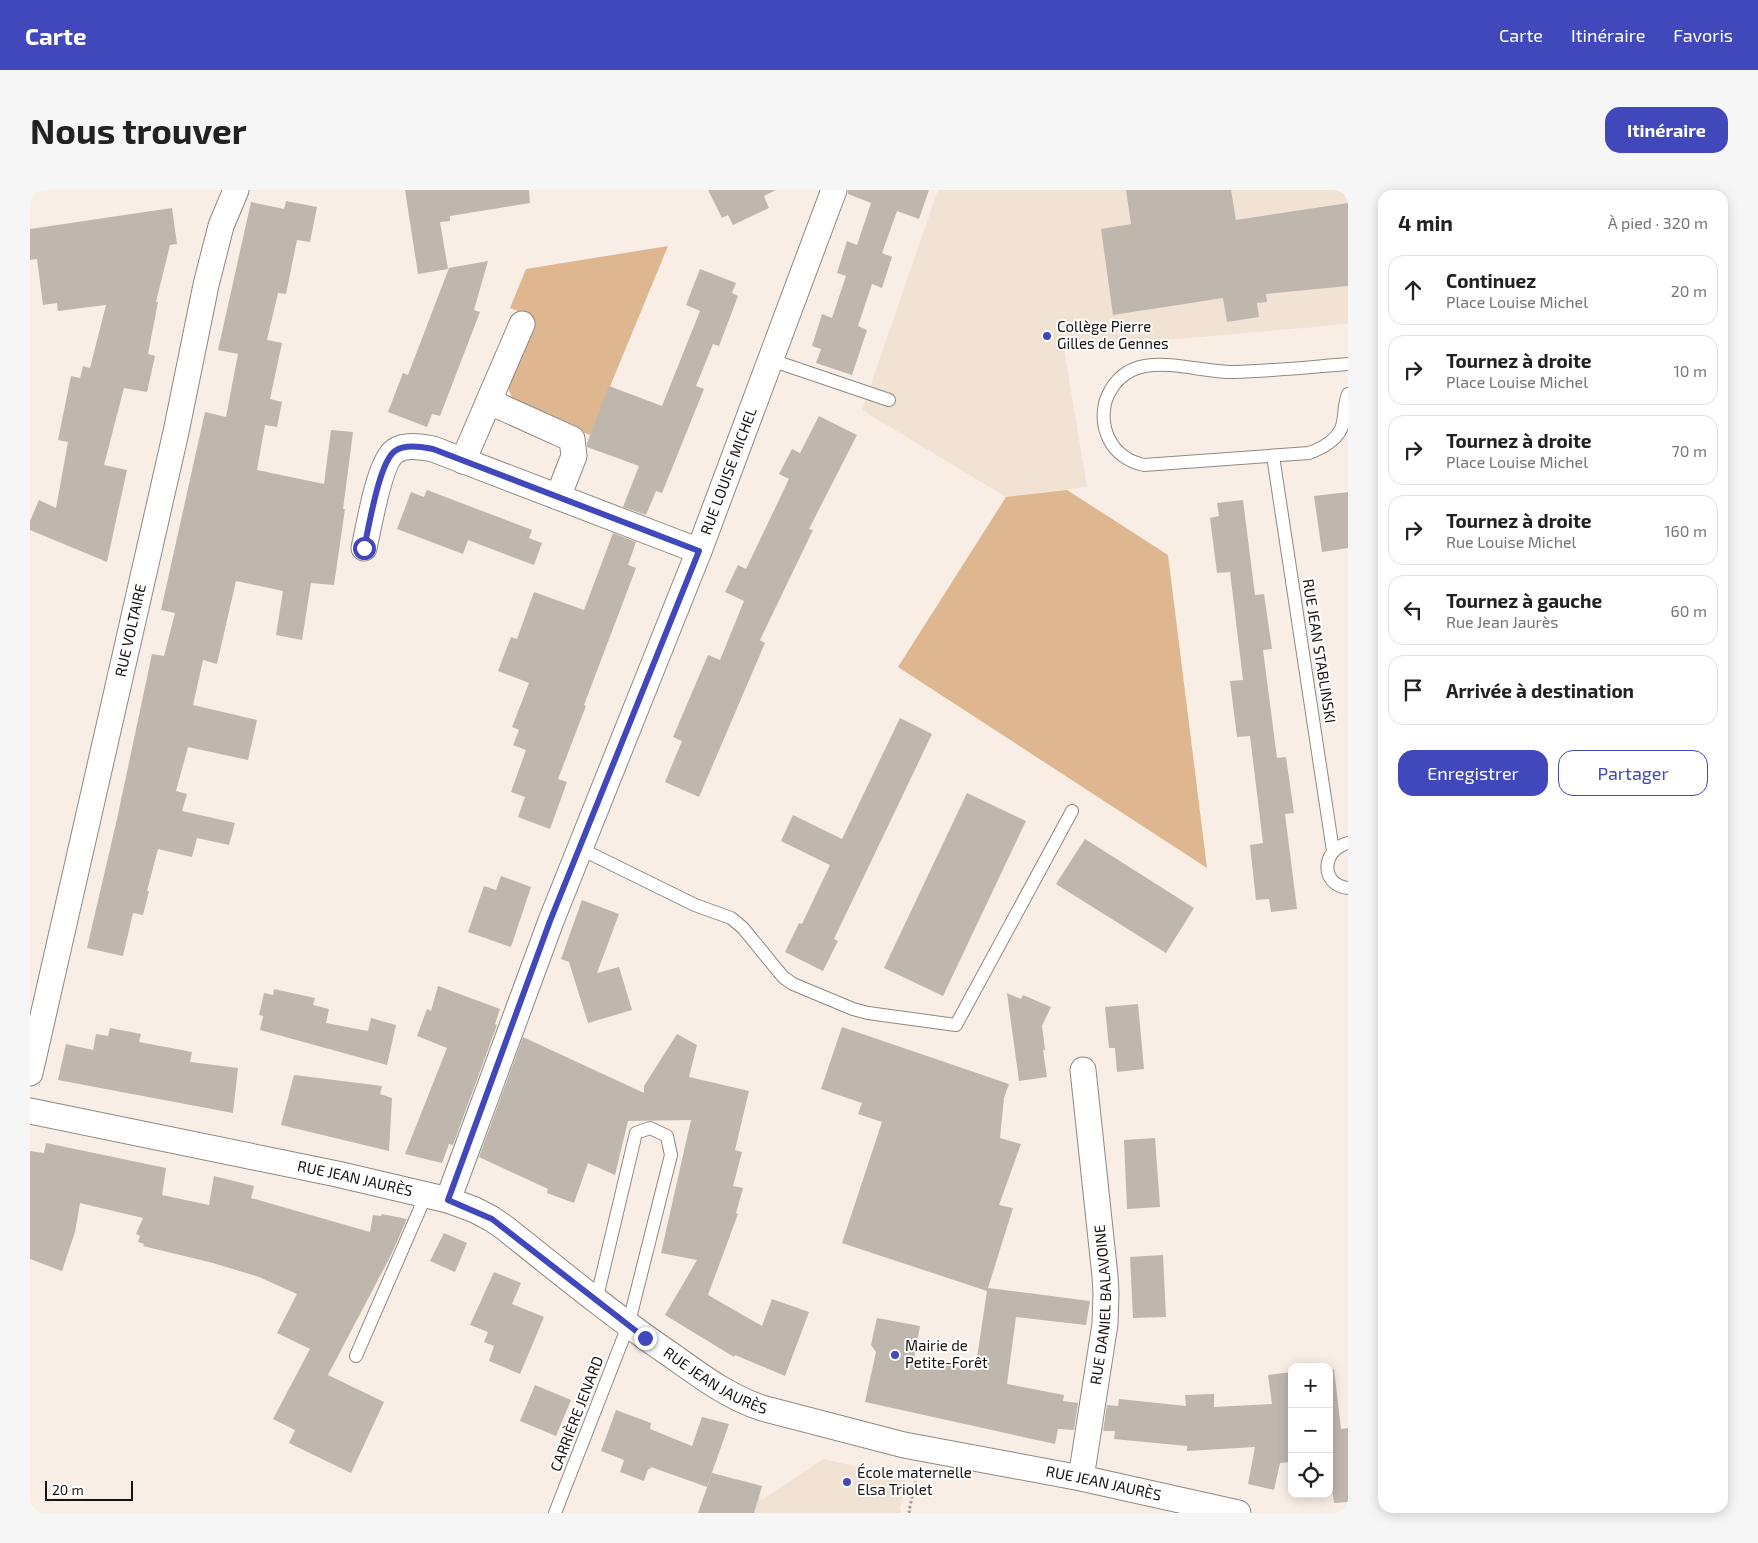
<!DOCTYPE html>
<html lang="fr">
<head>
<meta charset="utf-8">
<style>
	:root { --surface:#fff; --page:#f6f6f6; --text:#222; --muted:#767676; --line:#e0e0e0; --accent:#4048bc }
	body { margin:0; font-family:"Exo 2",sans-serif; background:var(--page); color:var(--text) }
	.controls { position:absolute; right:15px; bottom:15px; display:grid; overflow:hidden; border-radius:10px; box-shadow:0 2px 12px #0003 }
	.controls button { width:45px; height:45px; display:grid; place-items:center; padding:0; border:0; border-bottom:1px solid var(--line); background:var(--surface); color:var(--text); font:25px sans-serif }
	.scale { position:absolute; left:15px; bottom:12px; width:88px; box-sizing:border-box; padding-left:5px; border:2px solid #161310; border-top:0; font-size:14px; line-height:18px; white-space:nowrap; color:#161310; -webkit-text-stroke:4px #fff; paint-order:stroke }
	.stop { position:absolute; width:15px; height:15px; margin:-11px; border:4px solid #4048bc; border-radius:50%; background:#fff }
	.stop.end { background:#4048bc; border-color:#fff; box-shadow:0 1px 5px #0008 }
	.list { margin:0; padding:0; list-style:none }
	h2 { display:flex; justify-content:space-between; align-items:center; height:65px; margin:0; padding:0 20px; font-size:21px }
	h2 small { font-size:16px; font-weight:400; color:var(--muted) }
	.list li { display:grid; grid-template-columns:32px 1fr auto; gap:15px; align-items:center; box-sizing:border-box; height:70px; margin:0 10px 10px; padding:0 10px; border:1px solid var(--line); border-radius:15px }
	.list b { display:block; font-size:19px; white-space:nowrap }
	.list p { margin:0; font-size:16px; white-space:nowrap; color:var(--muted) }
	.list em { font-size:16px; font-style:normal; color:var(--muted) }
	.actions { display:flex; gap:10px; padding:15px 20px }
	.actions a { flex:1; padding:11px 0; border:1px solid var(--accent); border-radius:15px; text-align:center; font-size:18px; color:var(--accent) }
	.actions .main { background:var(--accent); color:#fff }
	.icon { flex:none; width:28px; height:28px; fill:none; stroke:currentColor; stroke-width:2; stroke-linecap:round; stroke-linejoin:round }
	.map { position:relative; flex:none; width:1318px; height:1323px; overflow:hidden; border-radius:15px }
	header { display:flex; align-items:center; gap:30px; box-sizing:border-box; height:70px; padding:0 25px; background:var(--accent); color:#fff }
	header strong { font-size:24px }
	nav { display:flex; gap:28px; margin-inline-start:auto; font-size:18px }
	.intro { display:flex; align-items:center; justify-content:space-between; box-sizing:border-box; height:120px; padding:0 30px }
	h1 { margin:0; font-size:35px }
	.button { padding:12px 22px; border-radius:15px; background:var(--accent); color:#fff; font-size:18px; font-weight:700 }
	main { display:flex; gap:30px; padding:0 30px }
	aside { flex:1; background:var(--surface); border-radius:15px; box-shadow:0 2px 12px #0003 }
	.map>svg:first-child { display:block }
</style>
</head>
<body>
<header>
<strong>Carte</strong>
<nav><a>Carte</a><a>Itinéraire</a><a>Favoris</a></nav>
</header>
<div class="intro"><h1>Nous trouver</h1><a class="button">Itinéraire</a></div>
<main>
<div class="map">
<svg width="1318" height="1323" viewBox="0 0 1318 1323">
	<rect width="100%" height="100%" fill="#f8eee6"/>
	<g fill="#f2e2d4">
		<polygon points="908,0 1318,0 1318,134 1034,159 1057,297 976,307 832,220"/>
		<polygon points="793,1269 877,1288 870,1319 872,1323 668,1323 682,1283 732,1296 729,1306 732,1310"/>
	</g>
	<g fill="#deb690">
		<polygon points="638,56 560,245 486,216 477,196 503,127 480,118 496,79"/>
		<polygon points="1037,300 1138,365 1177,678 868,477 976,307"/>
	</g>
	<g fill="#bfb6ae">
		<polygon points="375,0 499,0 500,13 420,26 420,31 410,32 418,79 388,84"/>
		<polygon points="678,0 746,0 734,6 739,18 703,35 698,25 692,28"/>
		<polygon points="818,0 899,0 889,29 867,21 852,63 862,67 852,98 842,94 828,136 837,140 822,185 786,173 791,159 782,156 792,124 802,128 816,86 807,83 817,51 827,55 841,13 818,4"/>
		<polygon points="1096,0 1201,0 1206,30 1318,13 1318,96 1236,104 1237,112 1227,113 1229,127 1197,132 1193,108 1083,125 1071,39 1101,34"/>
		<polygon points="256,11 287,17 280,52 267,50 256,104 248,103 237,150 252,153 240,209 252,212 247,237 235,235 227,280 294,294 301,240 323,242 313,319 315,319 304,395 281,393 272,450 246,445 253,401 206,391 187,474 173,470 163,515 227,530 218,570 158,557 146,601 157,604 152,621 205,633 199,655 167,648 162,667 128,659 117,701 119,701 113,725 103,723 93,766 57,758 87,629 122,464 134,466 145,423 131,420 175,222 196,227 208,164 188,160 221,12 254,19"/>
		<polygon points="142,18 147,54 140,55 126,112 128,112 118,164 125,166 117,202 94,198 74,275 97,280 77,372 0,340 0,331 9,310 26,318 38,252 28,250 41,186 50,188 53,176 60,178 76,115 28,121 27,113 13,115 7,69 0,70 0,39"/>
		<polygon points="458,71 444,120 450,122 410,226 402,224 397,237 358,222 373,183 378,185 419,78"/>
		<polygon points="670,79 706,93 702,103 708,106 689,156 683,154 666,196 674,199 632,303 626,301 616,325 593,317 609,276 557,257 557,253 579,196 632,216 670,121 656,115"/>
		<polygon points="789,226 827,245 779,339 783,340 730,450 735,453 669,607 635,592 652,551 643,547 678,465 690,470 714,411 695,402 708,375 716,379 759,289 749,284 762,259 770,263"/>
		<polygon points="397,300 502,340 499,348 512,353 504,375 438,350 433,364 367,339 381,302 394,307"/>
		<polygon points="1318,302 1318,358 1292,362 1284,306"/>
		<polygon points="1213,310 1225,405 1234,404 1242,459 1233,460 1247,568 1256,567 1264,623 1255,624 1267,719 1241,722 1239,709 1226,710 1220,655 1233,653 1220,546 1207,547 1200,491 1213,490 1200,382 1187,383 1180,328 1189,326 1187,313"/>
		<polygon points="583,343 606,352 598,375 606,378 554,515 556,516 528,589 537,592 520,639 488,627 495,607 481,602 496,560 483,555 489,540 482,537 499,493 468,481 481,447 487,449 504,402 554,420"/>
		<polygon points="870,528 902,544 804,749 808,751 793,781 755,762 769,733 772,734 800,675 751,651 763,625 812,649"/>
		<polygon points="937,603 996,631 913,806 854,778"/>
		<polygon points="1055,649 1164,718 1136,763 1026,694"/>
		<polygon points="471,686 501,697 481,757 438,742 454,696 466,700"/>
		<polygon points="552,710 589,724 567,783 589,777 602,820 558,833 539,772 531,769"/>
		<polygon points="408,796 470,819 465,834 467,835 423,955 419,954 412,973 375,964 417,858 387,846 397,819 401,821"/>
		<polygon points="244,799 285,808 283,815 299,819 296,833 338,841 341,828 366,835 357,875 230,840 233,826 229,825 234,803 243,805"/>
		<polygon points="977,803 991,809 993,805 1021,817 1012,836 1015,860 1013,860 1017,887 989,891"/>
		<polygon points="1108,814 1114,879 1087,882 1085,858 1079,858 1075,817"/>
		<polygon points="812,837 979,894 974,908 970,948 991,954 969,1015 983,1018 958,1098 1060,1111 1056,1135 986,1127 977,1194 1034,1205 1033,1211 1048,1213 1044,1240 1028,1239 1025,1254 835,1212 846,1162 841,1155 847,1128 890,1136 884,1168 945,1181 957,1101 812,1053 852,932 828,924 832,913 791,899"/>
		<polygon points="80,838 111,844 109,852 162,862 160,872 208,878 203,923 28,890 36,854 63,860 66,844 78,846"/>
		<polygon points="647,844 667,855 659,887 719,901 705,960 712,962 703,996 713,998 706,1023 708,1024 678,1105 732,1136 742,1109 779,1122 755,1186 705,1165 704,1167 635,1125 667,1070 631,1063 661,930 598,931 585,985 558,973 544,1013 517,1003 518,999 449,967 493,847 614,903 614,896"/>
		<polygon points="264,885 352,896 350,904 362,908 359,961 251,935"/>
		<polygon points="1125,948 1130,1017 1097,1019 1094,950"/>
		<polygon points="16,953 136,978 132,1005 179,1015 184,986 224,996 221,1008 340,1042 343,1025 351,1026 352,1024 377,1029 361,1065 298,1185 354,1212 321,1283 259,1253 265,1240 243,1229 280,1159 247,1143 267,1104 229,1087 183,1073 113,1056 114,1054 108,1052 110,1046 106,1044 113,1028 50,1013 45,1042 32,1081 0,1069 0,961 14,963"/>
		<polygon points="414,1043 437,1053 425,1082 400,1071"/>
		<polygon points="1133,1065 1136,1127 1103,1128 1100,1067"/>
		<polygon points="464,1082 491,1093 482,1114 514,1127 490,1184 459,1171 464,1156 454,1152 458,1142 440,1135"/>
		<polygon points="1304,1179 1311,1239 1318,1238 1318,1312 1304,1313 1299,1279 1299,1180"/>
		<polygon points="1262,1182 1262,1272 1250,1273 1244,1300 1218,1294 1225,1257 1157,1261 1157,1256 1084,1249 1085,1241 1073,1241 1077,1215 1088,1216 1089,1209 1156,1216 1155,1205 1184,1204 1184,1217 1242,1214 1238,1185"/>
		<polygon points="505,1195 541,1210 526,1246 490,1231"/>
		<polygon points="586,1220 621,1233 620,1239 662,1256 672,1227 699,1234 677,1297 621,1277 620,1279 618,1279 614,1291 590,1282 594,1270 571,1261"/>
		<polygon points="682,1283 732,1296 724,1323 668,1323"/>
	</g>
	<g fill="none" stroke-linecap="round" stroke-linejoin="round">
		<g stroke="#908880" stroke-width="14">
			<g id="service">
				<polyline points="741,170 859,210"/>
				<path d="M1318,174C1280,177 1242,181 1204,182C1162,183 1102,154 1078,205C1072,218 1072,235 1079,249C1086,263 1099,272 1114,275L1279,263C1293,258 1311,248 1313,232C1315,222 1314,214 1318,204"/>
				<polyline points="1243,266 1303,661"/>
				<path d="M1318,653C1291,660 1290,695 1318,698"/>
				<polyline points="549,658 665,715 701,728 713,738 753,787 763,794 823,819 838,823 926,835 1042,621"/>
				<polyline points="326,1166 396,1005"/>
				<polyline points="525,1323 598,1136 641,965 637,946 620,938 606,943 566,1111"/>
			</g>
		</g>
		<g stroke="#908880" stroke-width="27">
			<g id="minor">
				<polyline points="460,212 542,249 544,266 528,307"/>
				<polyline points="433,271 492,134"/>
				<path d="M334,358C339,337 349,272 365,261C376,254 391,257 403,259L669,361"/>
				<path id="s1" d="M0,883L146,242L176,95L191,36L206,0"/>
				<path id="s2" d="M0,921L307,984L418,1010L445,1020L462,1029L475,1038C530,1082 585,1127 644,1167C672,1187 699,1207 732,1218L874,1255L1051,1288L1208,1323"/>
				<path id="s3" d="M418,1010L521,731L669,361L804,0"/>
				<path id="s4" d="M1051,1288L1075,1134L1076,1103L1075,1086L1053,880"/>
			</g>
		</g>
		<polyline stroke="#a39b95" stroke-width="3" stroke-dasharray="2.5 2.5" stroke-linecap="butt" points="880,1323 879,1321 887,1285"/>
		<use href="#service" stroke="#fff" stroke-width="12"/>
		<use href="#minor" stroke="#fff" stroke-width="25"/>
	</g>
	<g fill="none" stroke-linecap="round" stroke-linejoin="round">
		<path stroke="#4048bc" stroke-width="6" d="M334,358C339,337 349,272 365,261C375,254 391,257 403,259L669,361L520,731L418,1010L462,1029L615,1148"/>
	</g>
	<g fill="#4048bc" stroke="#fff" stroke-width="2">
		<circle cx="1017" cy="146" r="5"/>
		<circle cx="865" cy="1165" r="5"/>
		<circle cx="817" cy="1292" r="5"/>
	</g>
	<g text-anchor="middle" stroke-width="4" stroke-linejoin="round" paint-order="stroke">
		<g font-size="15" fill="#161310" stroke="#fff" text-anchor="start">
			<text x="1027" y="142">Collège Pierre<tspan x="1027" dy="17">Gilles de Gennes</tspan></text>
			<text x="875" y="1161">Mairie de<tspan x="875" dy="17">Petite-Forêt</tspan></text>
			<text x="827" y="1288">École maternelle<tspan x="827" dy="17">Elsa Triolet</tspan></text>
		</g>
		<g font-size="15" fill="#161310" stroke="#fff">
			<text dy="5" stroke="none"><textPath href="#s3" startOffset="781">RUE LOUISE MICHEL</textPath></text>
			<text dy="5" stroke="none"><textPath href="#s1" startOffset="454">RUE VOLTAIRE</textPath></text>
			<text transform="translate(1289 461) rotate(81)" y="5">RUE JEAN STABLINSKI</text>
			<text dy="5" stroke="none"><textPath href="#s2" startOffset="332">RUE JEAN JAURÈS</textPath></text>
			<text dy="5" stroke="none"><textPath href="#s4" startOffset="175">RUE DANIEL BALAVOINE</textPath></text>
			<text dy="5" stroke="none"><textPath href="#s2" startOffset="752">RUE JEAN JAURÈS</textPath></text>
			<text transform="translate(547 1224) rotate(-69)" y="5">CARRIÈRE JENARD</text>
			<text dy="5" stroke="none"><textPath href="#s2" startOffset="1156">RUE JEAN JAURÈS</textPath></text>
		</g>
	</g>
</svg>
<div class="controls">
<button>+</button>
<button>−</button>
<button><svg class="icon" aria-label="locate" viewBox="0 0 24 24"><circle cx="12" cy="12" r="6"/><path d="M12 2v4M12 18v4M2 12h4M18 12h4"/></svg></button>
</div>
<div class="scale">20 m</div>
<div class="stop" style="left:334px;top:358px"></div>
<div class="stop end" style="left:615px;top:1148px"></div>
</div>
<aside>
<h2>4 min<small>À pied · 320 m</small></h2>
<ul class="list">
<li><svg class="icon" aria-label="ahead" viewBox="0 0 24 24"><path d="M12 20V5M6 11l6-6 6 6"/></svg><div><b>Continuez</b><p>Place Louise Michel</p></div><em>20 m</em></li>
<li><svg class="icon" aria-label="right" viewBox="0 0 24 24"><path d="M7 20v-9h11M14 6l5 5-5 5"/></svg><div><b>Tournez à droite</b><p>Place Louise Michel</p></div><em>10 m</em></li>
<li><svg class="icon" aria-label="right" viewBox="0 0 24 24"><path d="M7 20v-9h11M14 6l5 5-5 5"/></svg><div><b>Tournez à droite</b><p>Place Louise Michel</p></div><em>70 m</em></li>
<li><svg class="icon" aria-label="right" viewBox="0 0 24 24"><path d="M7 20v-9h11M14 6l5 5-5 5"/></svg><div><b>Tournez à droite</b><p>Rue Louise Michel</p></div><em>160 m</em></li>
<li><svg class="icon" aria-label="left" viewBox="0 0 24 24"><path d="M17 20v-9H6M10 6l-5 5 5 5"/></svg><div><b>Tournez à gauche</b><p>Rue Jean Jaurès</p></div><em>60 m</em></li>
<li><svg class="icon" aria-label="arrive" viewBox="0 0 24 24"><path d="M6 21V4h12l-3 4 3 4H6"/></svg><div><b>Arrivée à destination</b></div></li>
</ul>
<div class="actions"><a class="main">Enregistrer</a><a>Partager</a></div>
</aside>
</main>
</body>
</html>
